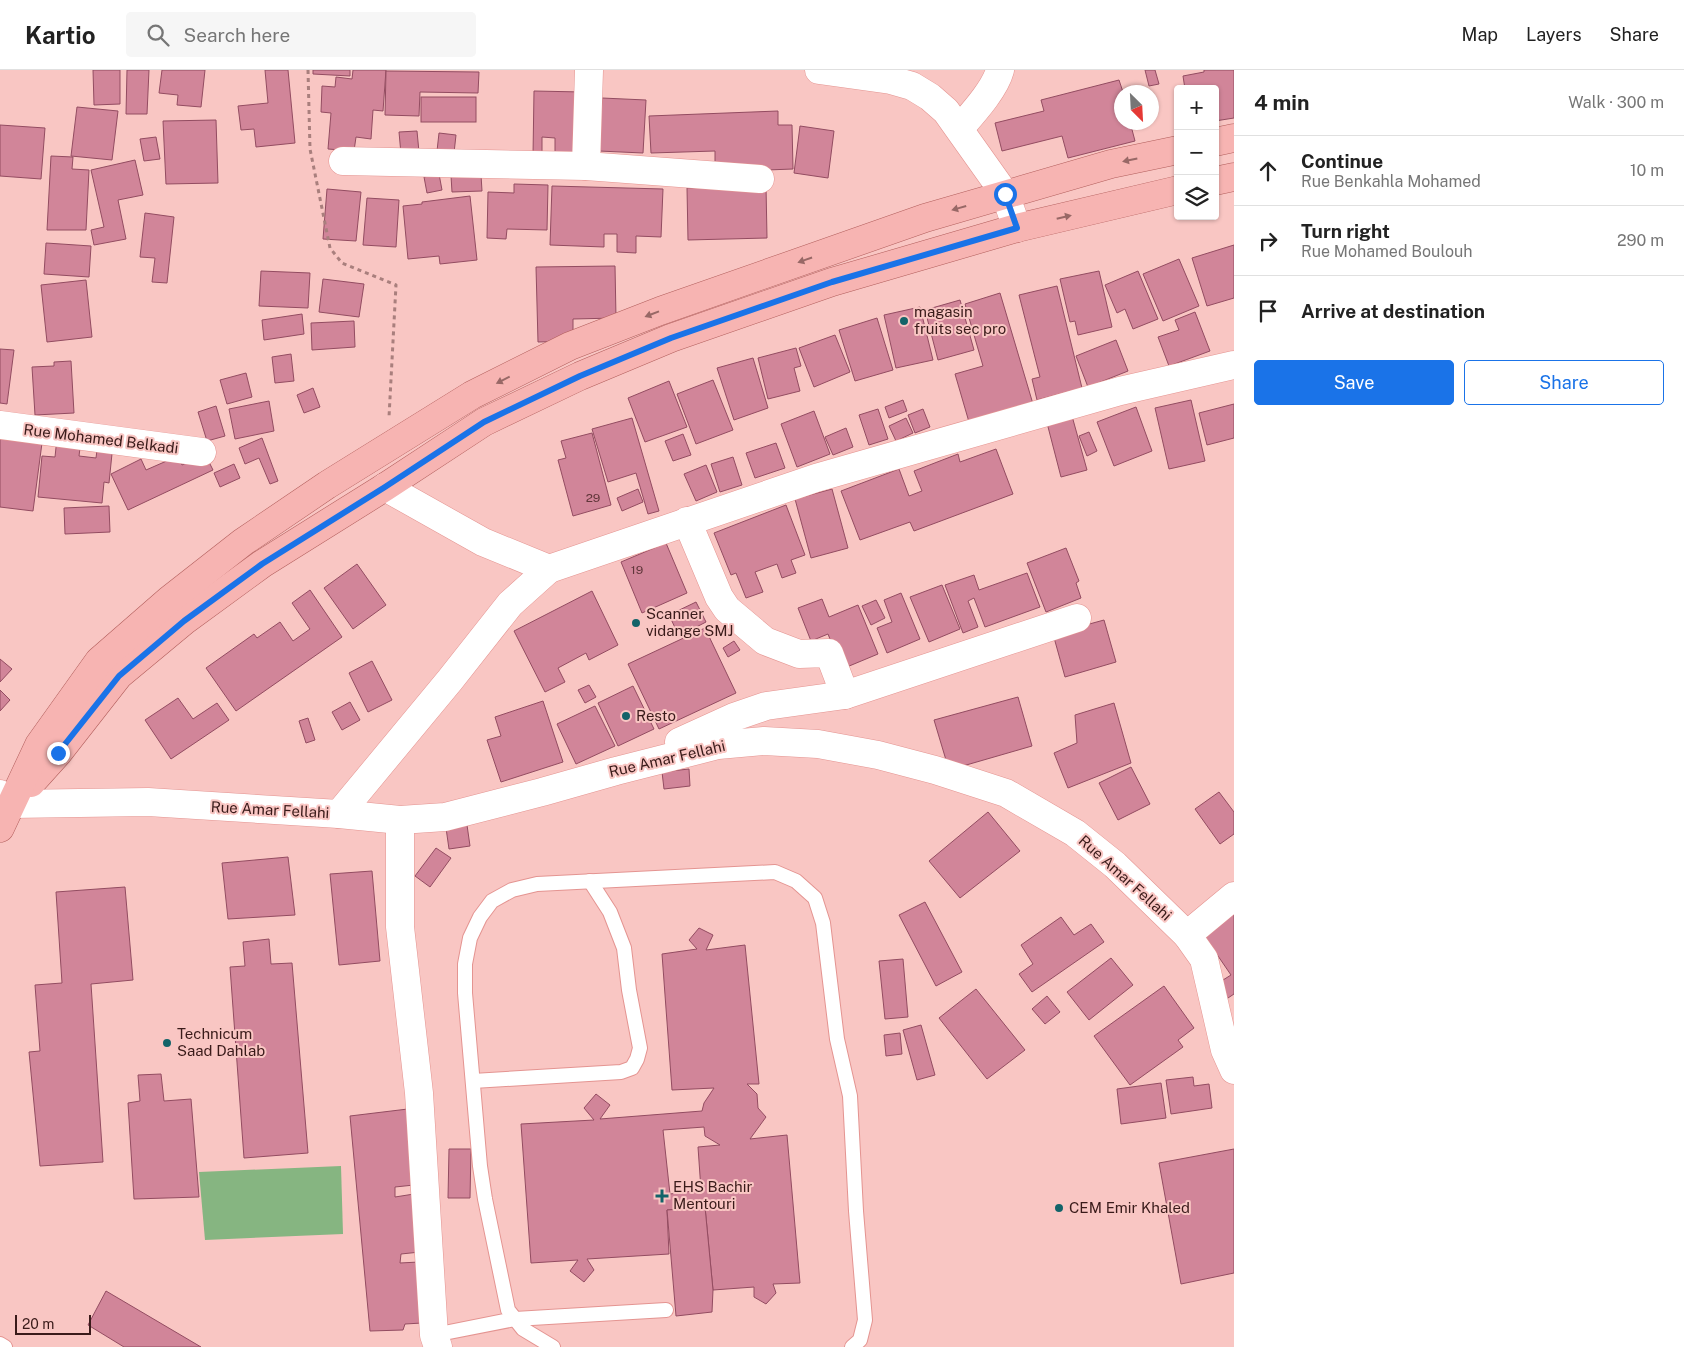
<!DOCTYPE html>
<html lang="en">
<head>
<meta charset="utf-8">
<style>
	:root { --surface:#fff; --page:#f6f6f6; --text:#222; --muted:#767676; --line:#e0e0e0; --accent:#1a73e8 }
	body { margin:0; font-family:"Public Sans",sans-serif; background:var(--page); color:var(--text) }
	.controls { position:absolute; right:15px; top:15px; display:grid; overflow:hidden; border-radius:5px; box-shadow:0 1px 4px #0004 }
	.controls button { width:45px; height:45px; display:grid; place-items:center; padding:0; border:0; border-bottom:1px solid var(--line); background:var(--surface); color:var(--text); font:25px sans-serif }
	.compass { position:absolute; left:1114px; top:15px; width:45px; height:45px; border-radius:50%; background:var(--surface); box-shadow:0 1px 4px #0004; rotate:156deg }
	.scale { position:absolute; left:15px; bottom:12px; width:76px; box-sizing:border-box; padding-left:5px; border:2px solid #3a1b1a; border-top:0; font-size:14px; line-height:18px; white-space:nowrap; color:#3a1b1a; -webkit-text-stroke:4px #f9c6c3; paint-order:stroke }
	.stop { position:absolute; width:15px; height:15px; margin:-11px; border:4px solid #1a73e8; border-radius:50%; background:#fff }
	.stop.end { background:#1a73e8; border-color:#fff; box-shadow:0 1px 5px #0008 }
	.list { margin:0; padding:0; list-style:none }
	h2 { display:flex; justify-content:space-between; align-items:center; height:65px; margin:0; padding:0 20px; font-size:21px }
	h2 small { font-size:16px; font-weight:400; color:var(--muted) }
	.list li { display:grid; grid-template-columns:32px 1fr auto; gap:15px; align-items:center; box-sizing:border-box; height:70px; padding:0 20px; border-top:1px solid var(--line) }
	.list b { display:block; font-size:19px; white-space:nowrap }
	.list p { margin:0; font-size:16px; white-space:nowrap; color:var(--muted) }
	.list em { font-size:16px; font-style:normal; color:var(--muted) }
	.actions { display:flex; gap:10px; padding:15px 20px }
	.actions a { flex:1; padding:11px 0; border:1px solid var(--accent); border-radius:5px; text-align:center; font-size:18px; color:var(--accent) }
	.actions .main { background:var(--accent); color:#fff }
	.icon { flex:none; width:28px; height:28px; fill:none; stroke:currentColor; stroke-width:2; stroke-linecap:round; stroke-linejoin:round }
	.map { position:relative; flex:none; width:1234px; height:1277px; overflow:hidden }
	header { display:flex; align-items:center; gap:30px; box-sizing:border-box; height:70px; padding:0 25px; background:var(--surface); border-bottom:1px solid var(--line) }
	header strong { font-size:24px }
	nav { display:flex; gap:28px; margin-inline-start:auto; font-size:18px }
	.search { width:350px; height:45px; background:var(--page); display:flex; align-items:center; gap:12px; box-sizing:border-box; padding:0 18px; border-radius:5px; color:var(--muted); font-size:19px }
	main { display:flex }
	aside { flex:1; background:var(--surface) }
	.map>svg:first-child { display:block }
</style>
</head>
<body>
<header>
<strong>Kartio</strong>
<div class="search"><svg class="icon" aria-label="search" viewBox="0 0 24 24"><circle cx="10" cy="10" r="6"/><path d="M15 15l6 6"/></svg>Search here</div>
<nav><a>Map</a><a>Layers</a><a>Share</a></nav>
</header>
<main>
<div class="map">
<svg width="1234" height="1277" viewBox="0 0 1234 1277">
	<rect width="100%" height="100%" fill="#f9c6c3"/>
	<polygon fill="#86b581" points="341,1096 343,1164 205,1170 199,1102"/>
	<g fill="#d18599" stroke="#934c61" fill-rule="evenodd">
		<polygon points="93,0 120,0 120,34 94,35"/>
		<polygon points="127,0 149,0 147,44 126,44"/>
		<polygon points="162,0 205,0 201,37 177,35 178,25 159,23"/>
		<polygon points="265,0 288,0 295,73 256,77 254,59 241,60 238,36 268,33"/>
		<polygon points="313,0 350,0 350,6 313,4"/>
		<polygon points="353,0 386,0 383,41 373,40 371,69 356,67 354,81 328,79 331,43 321,42 322,16 335,17 336,7 352,9"/>
		<polygon points="1145,0 1155,0 1159,14 1149,16"/>
		<polygon points="1204,0 1234,0 1234,48 1215,51 1215,19 1185,19 1183,6 1204,2"/>
		<polygon points="386,1 479,2 478,23 420,22 419,46 385,45"/>
		<polygon points="1119,10 1123,22 1122,52 1130,52 1135,71 1068,88 1062,66 1002,81 995,53 1044,41 1041,30"/>
		<polygon points="534,21 582,22 581,85 555,84 555,68 542,67 542,85 533,85"/>
		<rect x="421" y="27" width="55" height="25"/>
		<polygon points="602,28 646,30 643,83 599,81"/>
		<polygon points="77,37 118,41 112,90 71,86"/>
		<polygon points="778,41 778,55 792,55 793,99 715,102 715,81 651,83 649,46"/>
		<polygon points="216,50 218,113 166,114 163,51"/>
		<polygon points="0,55 45,58 41,109 0,106"/>
		<polygon points="800,56 834,61 828,108 794,103"/>
		<polygon points="417,61 419,82 401,84 399,62"/>
		<polygon points="439,63 456,65 454,83 437,81"/>
		<polygon points="156,67 160,89 144,91 140,69"/>
		<polygon points="51,86 73,87 72,99 89,100 86,160 47,160"/>
		<polygon points="135,90 143,125 118,130 126,169 94,175 91,160 104,157 91,100"/>
		<polygon points="439,104 442,120 427,123 424,107"/>
		<polygon points="481,105 482,121 452,122 451,106"/>
		<polygon points="514,114 548,115 547,160 507,159 506,169 487,168 488,122 514,123"/>
		<polygon points="552,116 663,119 661,167 636,166 636,183 617,182 617,164 604,164 604,177 550,175"/>
		<polygon points="766,116 767,168 688,170 687,118"/>
		<polygon points="327,119 361,122 356,171 323,169"/>
		<polygon points="470,126 477,190 440,194 439,186 408,189 403,136 422,134 422,132"/>
		<polygon points="367,128 399,130 396,177 363,175"/>
		<polygon points="145,143 174,147 167,213 152,212 155,188 140,187"/>
		<polygon points="46,173 91,176 89,207 44,204"/>
		<polygon points="1234,175 1234,228 1207,236 1192,188"/>
		<polygon points="1179,189 1199,236 1163,251 1143,204"/>
		<polygon points="615,196 616,248 573,249 573,271 538,272 536,197"/>
		<polygon points="261,201 310,203 308,238 259,236"/>
		<polygon points="1099,201 1112,257 1078,265 1075,251 1070,252 1060,209"/>
		<polygon points="1138,201 1158,249 1133,259 1125,239 1117,243 1105,215"/>
		<polygon points="323,209 364,214 359,247 319,242"/>
		<polygon points="86,210 92,267 47,272 41,215"/>
		<polygon points="1057,216 1082,318 1037,330 1032,309 1040,307 1019,225"/>
		<polygon points="1000,223 1033,334 969,352 955,304 983,296 965,234"/>
		<polygon points="960,230 974,280 938,290 925,240"/>
		<polygon points="920,237 933,290 896,298 884,245"/>
		<polygon points="1195,242 1210,281 1169,296 1158,267 1179,260 1175,250"/>
		<polygon points="302,244 304,264 264,270 262,250"/>
		<polygon points="877,248 893,300 855,311 839,260"/>
		<polygon points="354,251 355,277 312,280 311,253"/>
		<polygon points="835,265 850,302 814,317 799,278"/>
		<polygon points="1116,270 1128,301 1088,317 1076,286"/>
		<polygon points="796,278 801,296 794,298 800,321 768,329 758,288"/>
		<polygon points="0,279 14,280 7,334 0,333"/>
		<polygon points="291,284 294,311 275,313 272,287"/>
		<polygon points="753,288 768,338 734,350 717,298"/>
		<polygon points="71,291 74,343 35,345 32,297 54,296 54,292"/>
		<polygon points="246,303 252,327 227,334 220,310"/>
		<polygon points="713,310 733,360 696,374 677,324"/>
		<polygon points="669,311 687,357 645,372 628,328"/>
		<polygon points="313,318 320,337 304,343 297,325"/>
		<polygon points="903,330 907,341 889,348 885,337"/>
		<polygon points="1191,330 1205,391 1169,399 1155,338"/>
		<polygon points="269,331 274,361 235,369 229,339"/>
		<polygon points="1234,334 1234,368 1207,375 1199,343"/>
		<polygon points="216,336 225,366 207,371 198,342"/>
		<polygon points="1136,337 1152,381 1114,396 1097,352"/>
		<polygon points="878,339 888,369 869,375 859,345"/>
		<polygon points="923,339 930,357 915,363 908,345"/>
		<polygon points="814,341 830,384 797,397 781,354"/>
		<polygon points="1072,346 1087,400 1061,407 1047,353"/>
		<polygon points="632,348 659,441 648,444 636,403 608,412 592,359"/>
		<polygon points="906,348 913,363 896,371 889,356"/>
		<polygon points="846,358 853,377 833,385 825,367"/>
		<polygon points="1089,362 1097,381 1087,386 1079,366"/>
		<polygon points="592,363 611,435 573,446 558,390 566,388 561,371"/>
		<polygon points="683,364 691,385 673,391 665,371"/>
		<polygon points="0,367 42,373 33,441 0,437"/>
		<polygon points="57,368 81,370 79,386 96,388 98,372 113,374 109,413 104,412 102,433 38,427 42,386 55,387"/>
		<polygon points="262,368 278,411 270,414 259,388 245,394 239,378"/>
		<polygon points="776,373 785,398 755,408 746,383"/>
		<polygon points="996,379 1013,424 914,461 910,452 860,470 841,421 899,399 909,426 922,421 914,401 958,384 960,392"/>
		<polygon points="205,384 213,400 128,440 111,404 141,389 146,400 178,386 182,395"/>
		<polygon points="733,387 742,415 720,422 711,394"/>
		<polygon points="234,394 240,408 220,417 214,403"/>
		<polygon points="706,395 717,422 696,431 684,404"/>
		<polygon points="638,419 643,432 622,441 617,428"/>
		<polygon points="832,419 848,478 811,488 795,429"/>
		<polygon points="786,435 805,485 791,490 796,503 782,508 777,494 755,502 763,522 746,528 736,503 731,505 714,463"/>
		<polygon points="109,436 110,462 65,464 64,438"/>
		<polygon points="666,473 687,523 642,543 621,492"/>
		<polygon points="1066,478 1079,511 1076,513 1081,528 1046,542 1027,493"/>
		<polygon points="357,494 386,535 353,559 324,518"/>
		<polygon points="1027,503 1040,537 985,557 974,528 968,531 978,557 963,563 945,515 974,505 979,520"/>
		<polygon points="942,515 960,559 929,572 910,527"/>
		<polygon points="310,520 342,567 236,641 206,598 254,564 257,568 280,552 293,571 310,559 292,533"/>
		<polygon points="592,521 618,575 589,590 586,583 558,598 565,612 545,622 514,561"/>
		<polygon points="901,523 920,569 887,583 877,558 892,552 884,530"/>
		<polygon points="822,529 829,547 858,535 878,584 842,599 828,564 811,571 798,538"/>
		<polygon points="876,530 885,548 871,555 862,536"/>
		<polygon points="696,532 706,552 679,566 669,545"/>
		<polygon points="1104,550 1116,592 1065,607 1053,564"/>
		<polygon points="705,558 736,623 659,659 628,594"/>
		<polygon points="734,571 740,580 728,587 723,578"/>
		<polygon points="0,589 12,599 0,612"/>
		<polygon points="372,591 392,630 368,642 349,603"/>
		<polygon points="589,615 596,627 585,633 578,620"/>
		<polygon points="633,616 654,659 618,676 598,633"/>
		<polygon points="0,620 10,630 0,641"/>
		<polygon points="1018,627 1032,676 949,700 934,650"/>
		<polygon points="178,628 193,649 217,633 229,650 171,689 145,650"/>
		<polygon points="543,631 563,692 501,712 487,670 501,666 495,647"/>
		<polygon points="350,632 360,650 342,660 332,642"/>
		<polygon points="1114,633 1131,693 1068,718 1054,683 1077,673 1075,645"/>
		<polygon points="595,636 615,676 576,694 557,654"/>
		<polygon points="308,648 315,670 306,673 299,651"/>
		<polygon points="1131,697 1150,734 1118,750 1099,713"/>
		<polygon points="689,699 690,716 664,719 662,702"/>
		<polygon points="1219,722 1234,742 1234,764 1220,774 1195,739"/>
		<polygon points="988,742 1020,781 960,828 929,791"/>
		<polygon points="466,748 470,776 449,779 445,751"/>
		<polygon points="436,778 451,788 430,817 415,806"/>
		<polygon points="288,787 295,845 228,849 222,793"/>
		<polygon points="372,801 380,891 339,895 330,804"/>
		<polygon points="125,817 133,910 91,914 103,1092 40,1096 29,982 40,981 35,915 62,913 56,822"/>
		<polygon points="925,832 962,902 936,916 899,845"/>
		<polygon points="1234,843 1234,924 1225,930 1215,915 1231,905 1203,864"/>
		<polygon points="1061,847 1074,865 1091,854 1104,872 1032,922 1019,904 1033,894 1021,875"/>
		<path d="M699,858L713,865L706,880L745,875L759,1014H747L757,1024L758,1038L766,1047L750,1069L787,1065L800,1213L773,1214L776,1223L766,1234L754,1227V1217L713,1220L705,1137L667,1140L669,1184L587,1189L594,1200L584,1212L570,1201L578,1190L531,1193L521,1054L594,1050L584,1038L596,1024L610,1035L600,1049L702,1041L704,1033L714,1018L672,1020L662,884L697,879L689,870ZM704,1057L705,1066L720,1075L698,1077L701,1120L670,1124L663,1060Z"/>
		<polygon points="269,869 271,894 292,893 308,1083 244,1088 230,897 245,896 243,872"/>
		<polygon points="1111,888 1133,915 1089,950 1067,922"/>
		<polygon points="903,889 908,947 885,949 879,891"/>
		<polygon points="1164,916 1194,958 1178,970 1183,977 1130,1015 1094,966"/>
		<polygon points="976,919 1025,980 987,1009 939,948"/>
		<polygon points="1047,926 1060,942 1045,954 1032,939"/>
		<polygon points="921,955 935,1005 917,1010 903,960"/>
		<polygon points="900,963 902,984 886,986 884,965"/>
		<polygon points="161,1004 164,1031 191,1029 199,1127 134,1129 128,1033 140,1031 138,1005"/>
		<polygon points="1193,1007 1194,1016 1209,1014 1212,1038 1171,1044 1166,1010"/>
		<polygon points="1161,1013 1166,1048 1121,1054 1117,1019"/>
		<polygon points="416,1038 414,1115 395,1117 395,1127 414,1124 420,1182 401,1184 400,1193 419,1192 422,1253 405,1254 403,1260 370,1261 350,1046"/>
		<polygon points="449,1079 471,1079 470,1128 448,1128"/>
		<polygon points="1234,1079 1234,1203 1181,1214 1159,1093"/>
		<polygon points="705,1137 713,1220 712,1242 676,1246 667,1140"/>
		<polygon points="106,1221 201,1277 124,1277 88,1255"/>
	</g>
	<g fill="none" stroke-linecap="round" stroke-linejoin="round">
		<g stroke="#e49491" stroke-width="16">
			<g id="lane">
				<polyline points="473,1011 621,1002 632,998 637,989 640,978 629,920 624,878 610,842 590,811"/>
				<polyline points="434,1265 515,1249 666,1240"/>
				<polyline points="0,1274 5,1277"/>
				<polyline points="553,1277 523,1259 508,1240 485,1129 480,1096 465,923 465,894 470,868 480,847 492,831 512,820 537,814 775,802 796,811 815,828 823,853 837,969 850,1026 856,1141 865,1250 860,1270 852,1277"/>
			</g>
		</g>
		<g stroke="#e49491" stroke-width="29">
			<g id="street">
				<polyline points="819,0 891,10 912,16 930,27 946,41 1005,124 1017,158"/>
				<path d="M960,58C973,43 995,19 1000,0"/>
				<polyline points="343,91 586,96 760,109"/>
				<polyline points="586,96 589,0"/>
				<polyline points="0,355 202,382"/>
				<polyline points="385,417 483,472 549,499 816,408 1120,321 1234,295"/>
				<polyline points="687,451 719,527 727,539 765,571 799,584 829,583 845,625"/>
				<polyline points="679,672 734,647 766,636 845,625 1077,548"/>
				<polyline points="0,724 11,734 148,732 339,744 400,750 445,747 542,722 616,701 718,675 764,671 818,674 878,685 935,700 1006,723 1075,763 1115,795 1187,865 1204,889 1225,980 1234,1000"/>
				<polyline points="339,744 450,610 510,534 549,499"/>
				<polyline points="400,750 400,857 419,1023 434,1265 438,1277"/>
				<polyline points="1187,865 1234,826"/>
			</g>
		</g>
		<g stroke="#b25e5c" stroke-width="29">
			<g id="primary">
				<polyline points="1215,72 1234,68"/>
				<polyline points="1215,111 1234,107"/>
				<polyline points="31,713 58,683 119,605 184,551 262,494 385,417 484,352 580,306 671,268 832,212 1017,158 1178,120"/>
				<polyline points="0,758 39,675 99,591 169,530 243,472 327,415 472,325 570,276 660,241 925,148 1111,94 1178,80"/>
			</g>
		</g>
		<polyline stroke="#a97f7d" stroke-width="3" stroke-dasharray="4 4" stroke-linecap="butt" points="308,0 310,79 330,178 342,193 396,215 389,347"/>
		<use href="#lane" stroke="#fff" stroke-width="14"/>
		<use href="#street" stroke="#fff" stroke-width="28"/>
		<use href="#primary" stroke="#f7b4b2" stroke-width="28"/>
	</g>
	<defs><path id="oneway-solid" d="M-6-.8H1V-3.2L6.5 0L1 3.2V.8H-6Z" transform="scale(1.25)"/></defs>
	<g fill="#986866">
		<use href="#oneway-solid" transform="translate(1130 90) rotate(168)"/>
		<use href="#oneway-solid" transform="translate(959 138) rotate(164)"/>
		<use href="#oneway-solid" transform="translate(1064 147) rotate(-13)"/>
		<use href="#oneway-solid" transform="translate(805 190) rotate(161)"/>
		<use href="#oneway-solid" transform="translate(652 244) rotate(159)"/>
		<use href="#oneway-solid" transform="translate(503 310) rotate(153)"/>
	</g>
	<g fill="none" stroke-linecap="round" stroke-linejoin="round">
		<polyline stroke="#1a73e8" stroke-width="6" points="58,683 119,606 184,551 262,494 385,417 484,352 580,306 671,268 832,212 1017,158 1005,124"/>
	</g>
	<g fill="#136369" stroke="#f9c6c3" stroke-width="2">
		<circle cx="904" cy="251" r="5"/>
		<circle cx="636" cy="553" r="5"/>
		<circle cx="626" cy="646" r="5"/>
		<circle cx="167" cy="973" r="5"/>
		<path d="M659.5 1118.5h5v5h5v5h-5v5h-5v-5h-5v-5h5z"/>
		<circle cx="1059" cy="1138" r="5"/>
	</g>
	<g text-anchor="middle" stroke-width="4" stroke-linejoin="round" paint-order="stroke">
		<g font-size="12" fill="#60363a">
			<text x="593" y="432">29</text>
			<text x="637" y="504">19</text>
		</g>
		<g font-size="15" fill="#3a1b1a" stroke="#f9c6c3" text-anchor="start">
			<text x="914" y="247">magasin<tspan x="914" dy="17">fruits sec pro</tspan></text>
			<text x="646" y="549">Scanner<tspan x="646" dy="17">vidange SMJ</tspan></text>
			<text x="636" y="651">Resto</text>
			<text x="177" y="969">Technicum<tspan x="177" dy="17">Saad Dahlab</tspan></text>
			<text x="673" y="1122">EHS Bachir<tspan x="673" dy="17">Mentouri</tspan></text>
			<text x="1069" y="1143">CEM Emir Khaled</text>
		</g>
		<g font-size="15" fill="#3a1b1a" stroke="#f9c6c3">
			<text transform="translate(101 369) rotate(7)" y="5">Rue Mohamed Belkadi</text>
			<text transform="translate(667 689) rotate(-13)" y="5">Rue Amar Fellahi</text>
			<text transform="translate(270 740) rotate(3)" y="5">Rue Amar Fellahi</text>
			<text transform="translate(1125 808) rotate(42)" y="5">Rue Amar Fellahi</text>
		</g>
	</g>
</svg>
<div class="controls">
<button>+</button>
<button>−</button>
<button><svg class="icon" aria-label="layers" viewBox="0 0 24 24"><path d="M12 4l9 5-9 5-9-5zM3 14l9 5 9-5"/></svg></button>
</div>
<svg class="compass" viewBox="-18 -18 36 36"><path d="M0-13l5 13h-10z" fill="#e53935"/><path d="M0 13l5-13h-10z" fill="#767676"/></svg>
<div class="scale">20 m</div>
<div class="stop" style="left:1005px;top:124px"></div>
<div class="stop end" style="left:58px;top:683px"></div>
</div>
<aside>
<h2>4 min<small>Walk · 300 m</small></h2>
<ul class="list">
<li><svg class="icon" aria-label="ahead" viewBox="0 0 24 24"><path d="M12 20V5M6 11l6-6 6 6"/></svg><div><b>Continue</b><p>Rue Benkahla Mohamed</p></div><em>10 m</em></li>
<li><svg class="icon" aria-label="right" viewBox="0 0 24 24"><path d="M7 20v-9h11M14 6l5 5-5 5"/></svg><div><b>Turn right</b><p>Rue Mohamed Boulouh</p></div><em>290 m</em></li>
<li><svg class="icon" aria-label="arrive" viewBox="0 0 24 24"><path d="M6 21V4h12l-3 4 3 4H6"/></svg><div><b>Arrive at destination</b></div></li>
</ul>
<div class="actions"><a class="main">Save</a><a>Share</a></div>
</aside>
</main>
</body>
</html>
